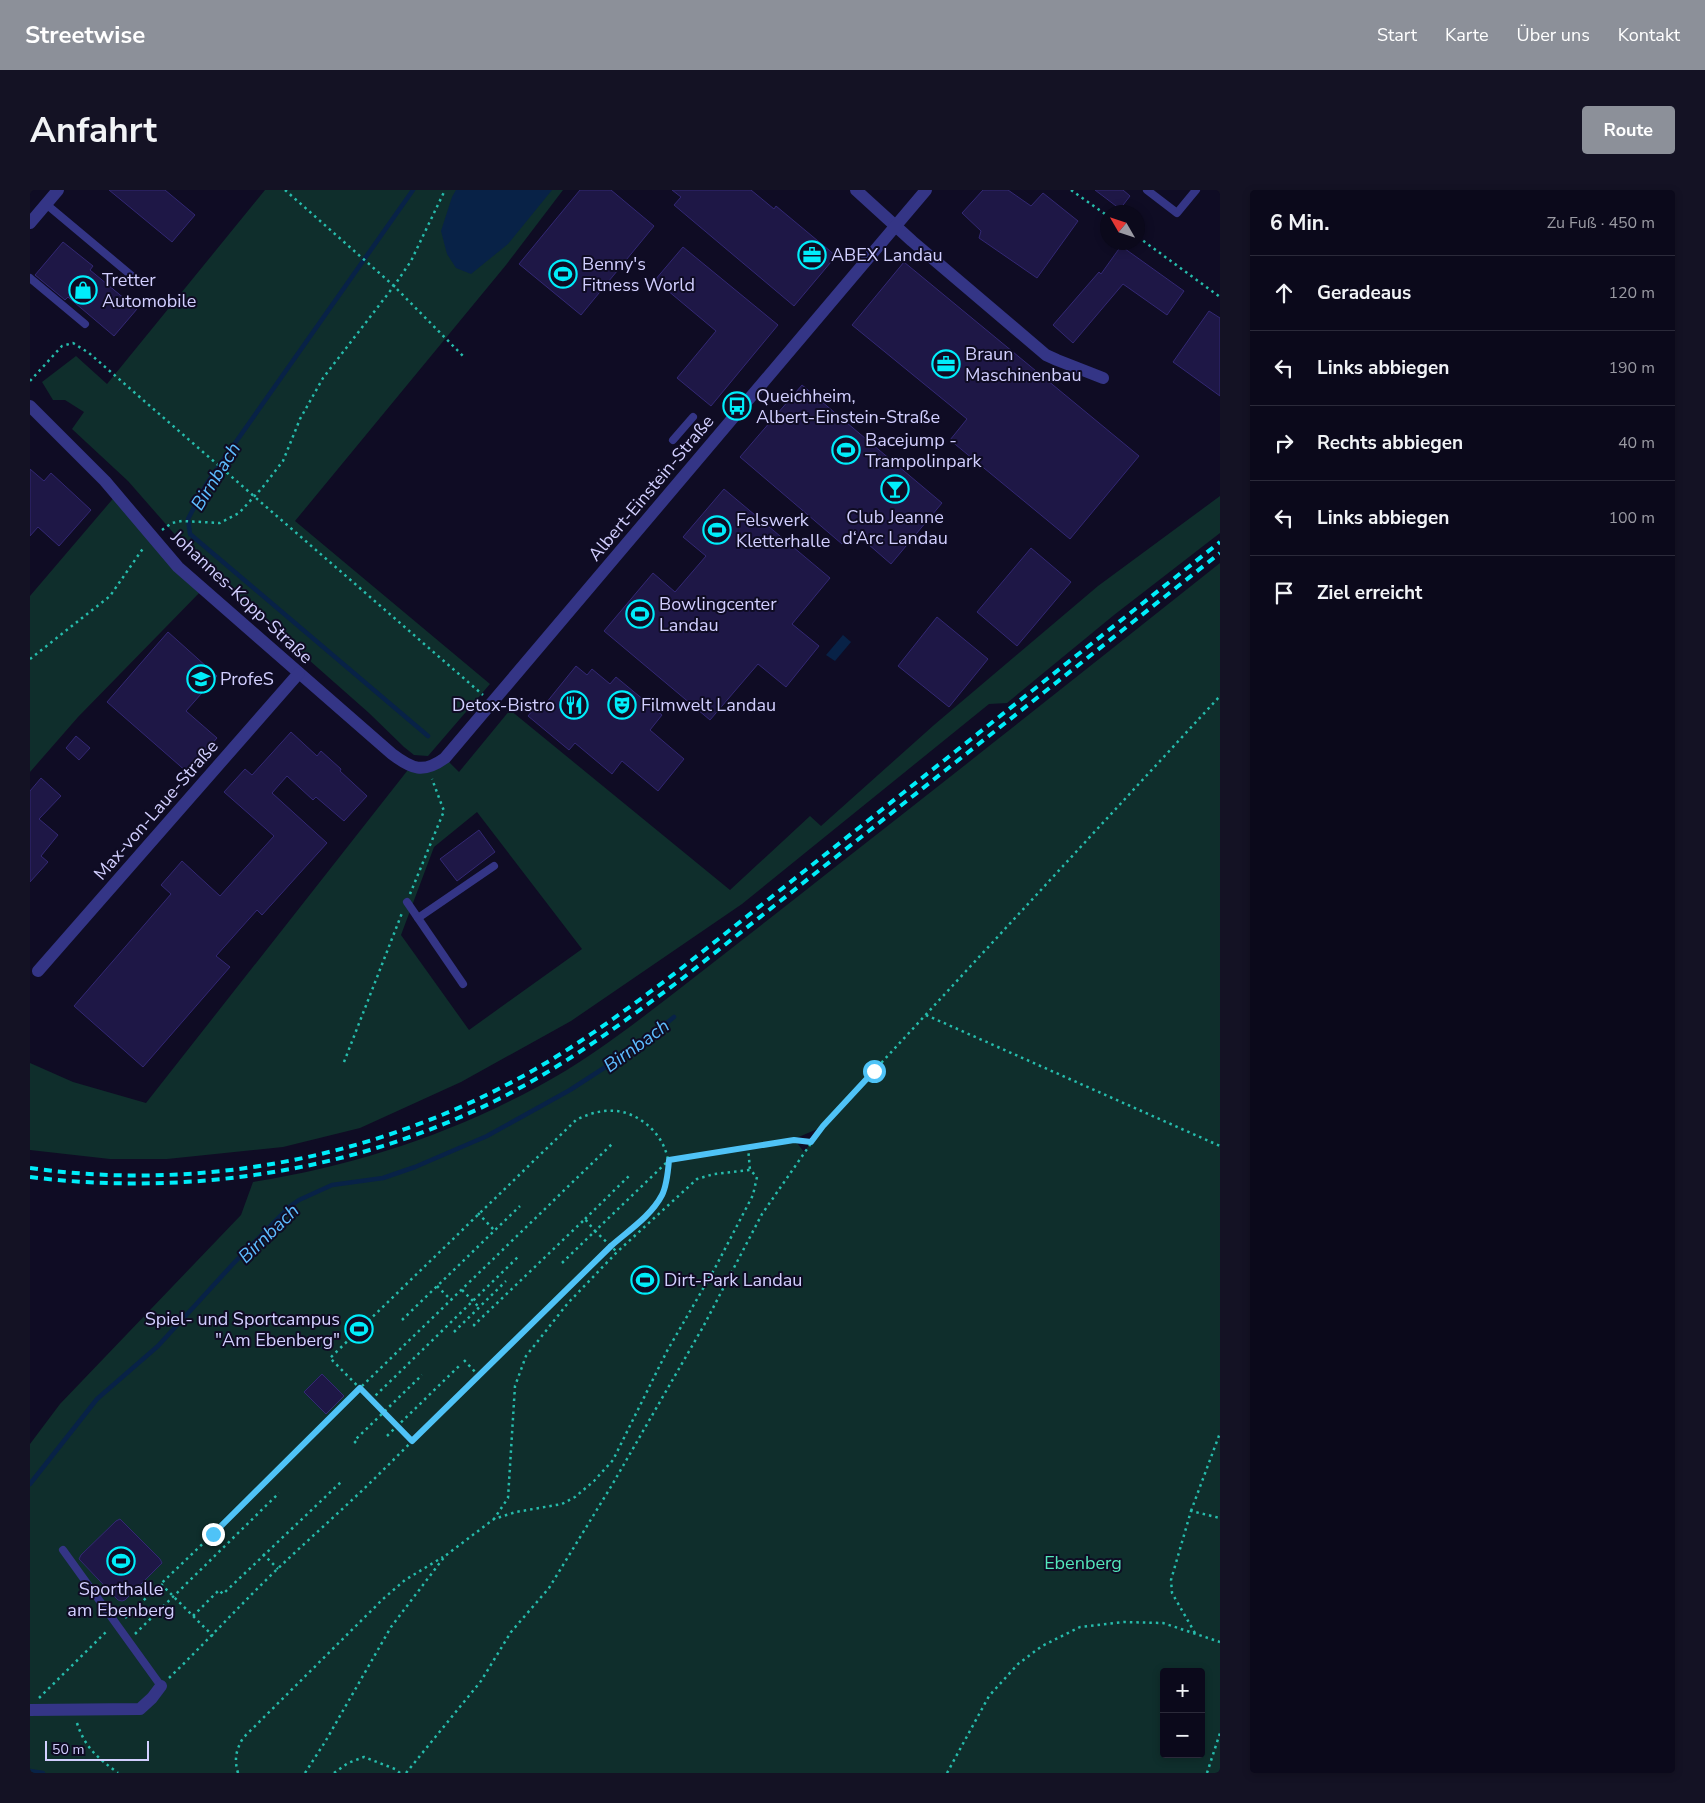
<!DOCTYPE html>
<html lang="de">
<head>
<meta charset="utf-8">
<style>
	:root { --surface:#0b091b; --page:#141224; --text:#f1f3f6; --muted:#9a9aa3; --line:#2b2a3a; --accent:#8c9099 }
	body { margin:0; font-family:"Nunito Sans",sans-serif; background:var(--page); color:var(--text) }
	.controls { position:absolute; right:15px; bottom:15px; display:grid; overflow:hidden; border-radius:5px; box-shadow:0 2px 8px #0003 }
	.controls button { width:45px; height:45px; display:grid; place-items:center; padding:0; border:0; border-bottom:1px solid var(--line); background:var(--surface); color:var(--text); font:25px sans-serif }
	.compass { position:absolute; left:1070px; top:15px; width:45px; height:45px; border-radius:50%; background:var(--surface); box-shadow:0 2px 8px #0003; rotate:309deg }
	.scale { position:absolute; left:15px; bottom:12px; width:104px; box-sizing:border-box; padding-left:5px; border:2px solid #d2cfff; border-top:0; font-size:14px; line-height:18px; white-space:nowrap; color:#d2cfff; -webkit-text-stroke:4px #0f0c24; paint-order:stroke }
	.stop { position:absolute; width:15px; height:15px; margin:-11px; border:4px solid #4fc3f7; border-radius:50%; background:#fff }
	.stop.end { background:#4fc3f7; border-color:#fff; box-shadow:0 1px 5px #0008 }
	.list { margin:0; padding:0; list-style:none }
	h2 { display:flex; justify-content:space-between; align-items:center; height:65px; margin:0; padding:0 20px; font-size:21px }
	h2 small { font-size:16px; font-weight:400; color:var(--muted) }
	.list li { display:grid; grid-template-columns:32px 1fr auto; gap:15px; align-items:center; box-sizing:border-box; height:75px; padding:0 20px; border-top:1px solid var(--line) }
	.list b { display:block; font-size:19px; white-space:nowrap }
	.list em { font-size:16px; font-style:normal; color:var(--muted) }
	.icon { flex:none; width:28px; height:28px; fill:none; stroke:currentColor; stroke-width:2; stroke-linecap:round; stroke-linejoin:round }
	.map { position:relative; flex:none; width:1190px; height:1583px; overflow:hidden; border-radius:5px }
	header { display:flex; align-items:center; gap:30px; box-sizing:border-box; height:70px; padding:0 25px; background:var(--accent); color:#fff }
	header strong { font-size:24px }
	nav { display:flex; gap:28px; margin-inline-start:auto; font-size:18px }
	.intro { display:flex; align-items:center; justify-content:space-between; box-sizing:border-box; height:120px; padding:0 30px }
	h1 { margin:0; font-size:35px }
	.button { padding:12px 22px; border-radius:5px; background:var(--accent); color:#fff; font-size:18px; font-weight:700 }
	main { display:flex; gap:30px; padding:0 30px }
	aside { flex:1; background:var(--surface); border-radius:5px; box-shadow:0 2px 8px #0003 }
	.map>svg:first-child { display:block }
</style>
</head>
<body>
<header>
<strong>Streetwise</strong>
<nav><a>Start</a><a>Karte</a><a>Über uns</a><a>Kontakt</a></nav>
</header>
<div class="intro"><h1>Anfahrt</h1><a class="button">Route</a></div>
<main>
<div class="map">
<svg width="1190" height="1583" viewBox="0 0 1190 1583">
	<rect width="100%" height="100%" fill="#0f0c24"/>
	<g fill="#0f2e2c" fill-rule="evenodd">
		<polygon points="235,0 533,0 476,75 265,331 460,494 398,566 384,565 374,557 339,523 279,470 176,380 98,291 42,239 54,222 35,210 23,210 12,192 46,166 77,194"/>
		<polygon points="87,304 173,399 48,527 0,582 0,406"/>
		<path d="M1190,306V343L1084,425L977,513L959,514L712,714L541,831L431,892L330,938L253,957L137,969H80L0,960V873L43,892L116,913L381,576L415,568L429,582L480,520L700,700L780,626L791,636L904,535L1068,396ZM447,622L552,759L439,840L371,745L404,657Z"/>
		<path d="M1190,373V1583H0V1254L30,1214L211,1025L223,992C324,976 419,945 509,896C559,869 604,834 648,800C702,758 756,716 809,674C937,574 1063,474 1190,373ZM792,937L774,962L764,949ZM1134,1482H1171V1564H1134Z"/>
	</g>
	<g fill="#082247">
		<polygon points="426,0 522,0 478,54 441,84 426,78 417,64 411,41 422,7"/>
		<polygon points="813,445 821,452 805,471 796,465"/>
	</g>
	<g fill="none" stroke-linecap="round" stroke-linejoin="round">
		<g stroke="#082247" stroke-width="4.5">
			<polyline points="383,0 177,293 158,329 160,344 398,546"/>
			<polyline points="0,1294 67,1209 128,1156 202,1075 259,1017 269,1010 302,995 353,988 385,977 457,946 540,900 611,854 644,827"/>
			<polyline points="0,1581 13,1583"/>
		</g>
	</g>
	<g fill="#1e1746" stroke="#332874">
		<polygon points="79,0 135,0 165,25 142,52"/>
		<polygon points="550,0 581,0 624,36 551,125 489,74"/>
		<polygon points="642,0 721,0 744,19 746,16 806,66 764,116 644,15 651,7"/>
		<polygon points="953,0 978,0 1001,16 1013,3 1048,31 1007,88 949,48 951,41 932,23"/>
		<polygon points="1065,0 1093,0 1100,6 1090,19"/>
		<polygon points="33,52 63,76 60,80 107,119 84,146 38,107 35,110 5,85"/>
		<polygon points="1091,56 1154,101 1137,125 1093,94 1043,153 1023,135 1069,82 1071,84"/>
		<polygon points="653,57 748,135 681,216 647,188 686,141 625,90"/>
		<polygon points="874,72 1109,266 1040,349 920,250 937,229 822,135"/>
		<polygon points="1179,121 1190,128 1190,206 1143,172"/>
		<polygon points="772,195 912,313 861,374 823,341 812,354 710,267"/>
		<polygon points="0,279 14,291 21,283 61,320 29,356 8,337 0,346"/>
		<polygon points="694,299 800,388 762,434 789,456 756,497 728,474 680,530 574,441 623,383 645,402 676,366 653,347"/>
		<polygon points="1001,358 1041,392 987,456 947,422"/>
		<polygon points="907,427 958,469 919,517 868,476"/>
		<polygon points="138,442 187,486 156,521 187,548 157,582 77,512"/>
		<polygon points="546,476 557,485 562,479 580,494 586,487 632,525 620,540 654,569 628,601 592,571 582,584 545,553 539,560 498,526 507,515 512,518"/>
		<polygon points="261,542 287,566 291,561 311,579 310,581 337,606 314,631 286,607 283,610 257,586 242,603 297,653 232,725 227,720 186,766 200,777 113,877 44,816 141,704 131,695 152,671 190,706 244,646 194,602 215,579 222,585"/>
		<polygon points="46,546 60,558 49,570 36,558"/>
		<polygon points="11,588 31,606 9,629 28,645 11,666 18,672 0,692 0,601"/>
		<polygon points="449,640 465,662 427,691 410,669"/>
		<polygon points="292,1184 314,1206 296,1224 274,1202"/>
		<polygon points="90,1329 130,1369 132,1373 95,1410 92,1411 88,1410 49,1369 51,1365 86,1331"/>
	</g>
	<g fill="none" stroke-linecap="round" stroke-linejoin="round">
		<g stroke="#26bcac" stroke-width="2.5" stroke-dasharray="2.5 4" stroke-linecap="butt">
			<polyline points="255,0 364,96 433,166"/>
			<polyline points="1041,0 1078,26"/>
			<polyline points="1108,47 1190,107"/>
			<polyline points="0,191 32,156 43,153 59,163 453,505"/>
			<polyline points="132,340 142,333 152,331 190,333 209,323 232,298 253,271 270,229 293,188 364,96 381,71 415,0"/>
			<polyline points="0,469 80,406 114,357"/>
			<polyline points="380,704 414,621 402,589"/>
			<polyline points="896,825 1190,956"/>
			<polyline points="314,872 372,723"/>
			<polyline points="718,957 720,980"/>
			<polyline points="448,1023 464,1040"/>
			<polyline points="555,1029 601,984"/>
			<polyline points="532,1073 565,1041 587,1062"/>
			<polyline points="407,1096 421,1110"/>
			<polyline points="432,1100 449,1117"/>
			<polyline points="372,1130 490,1016"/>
			<polyline points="445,1136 444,1135 555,1029 565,1041 639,970 764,949 781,952"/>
			<polyline points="424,1142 476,1091"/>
			<polyline points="434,1170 448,1185"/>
			<polyline points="341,1210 490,1065"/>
			<polyline points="357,1246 429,1176"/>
			<polyline points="326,1253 324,1251 392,1185"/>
			<polyline points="1161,1321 1190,1243"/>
			<polyline points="233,1364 248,1379"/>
			<polyline points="131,1394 183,1446"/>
			<polyline points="163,1426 189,1400 193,1404 311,1292"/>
			<polyline points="95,1428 183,1344 330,1198 583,953"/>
			<polyline points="1165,1443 1142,1403 1141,1390 1161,1321 1190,1328"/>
			<polyline points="105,1444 249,1303"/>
			<path d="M139,1488C170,1458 199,1427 229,1397C266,1360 306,1326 343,1290C395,1239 445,1187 497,1137C524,1110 552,1083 580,1057C597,1041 618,1028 631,1007C650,974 632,937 599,924C581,917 562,922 546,930L300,1168L382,1251"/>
			<polyline points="9,1508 78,1440"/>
			<path d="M47,1533C55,1558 68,1568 88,1583"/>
			<path d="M208,1583C204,1569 206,1560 213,1548L353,1409L375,1390L413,1367"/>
			<polyline points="275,1583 295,1552 361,1437 415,1366 464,1329 486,1322 532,1314 545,1307 564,1291 583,1270 637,1161 685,1078 723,1005 727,987 720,980 684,984 667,989 587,1062 538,1113 496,1166 485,1196 478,1308 464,1329"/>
			<polyline points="304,1583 318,1573 334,1567 365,1579 370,1583"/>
			<polyline points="376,1583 451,1491 481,1442 519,1398 582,1295 673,1137 732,1024 793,936 1190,506"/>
			<polyline points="917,1583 959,1506 988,1474 1012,1456 1050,1437 1094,1432 1133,1433 1190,1452"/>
			<polyline points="1177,1583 1190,1543"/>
		</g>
		<g stroke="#343586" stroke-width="8">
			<polyline points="1117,0 1147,23 1166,0"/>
			<polyline points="16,14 102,86"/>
			<polyline points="0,88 55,134"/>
			<polyline points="643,250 663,227"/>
			<polyline points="377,712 433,794"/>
			<polyline points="388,728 464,676"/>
			<polyline points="33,1360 131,1496"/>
		</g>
		<g stroke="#343586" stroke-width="12">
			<polyline points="826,0 882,51 1016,165 1027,170 1073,188"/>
			<polyline points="0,33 28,0"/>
			<path d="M0,216L75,291L148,377L362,564C382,579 393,584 415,568L896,0"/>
			<polyline points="8,781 269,483"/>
			<polyline points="0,1520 110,1519 122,1508 131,1496"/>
		</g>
		<g stroke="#00edfa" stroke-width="4" stroke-dasharray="8 6" stroke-linecap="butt">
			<path d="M0,978C170,1002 345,968 495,885C549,855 599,818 648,781L1190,352"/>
			<path d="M0,987C170,1008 347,978 497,894C552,863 602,826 653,788L1190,363"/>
		</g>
	</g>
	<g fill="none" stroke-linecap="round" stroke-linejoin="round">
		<path stroke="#4fc3f7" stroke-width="6" d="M183,1344L330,1198L382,1251L581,1056C598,1041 621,1026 632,1005C637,995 638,982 639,970L764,950L781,952L793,936L844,881"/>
	</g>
	<defs>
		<g id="office-ring" transform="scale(1.4375)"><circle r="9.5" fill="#0f0c24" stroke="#00edfa" stroke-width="1.5"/><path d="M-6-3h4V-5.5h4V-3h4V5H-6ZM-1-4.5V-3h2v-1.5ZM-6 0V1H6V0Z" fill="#00edfa"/></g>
		<g id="stadium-ring" transform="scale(1.4375)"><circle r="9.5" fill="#0f0c24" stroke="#00edfa" stroke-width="1.5"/><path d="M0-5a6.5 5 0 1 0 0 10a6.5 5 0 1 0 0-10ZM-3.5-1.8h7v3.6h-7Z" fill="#00edfa"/></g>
		<g id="shop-ring" transform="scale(1.4375)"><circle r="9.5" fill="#0f0c24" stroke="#00edfa" stroke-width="1.5"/><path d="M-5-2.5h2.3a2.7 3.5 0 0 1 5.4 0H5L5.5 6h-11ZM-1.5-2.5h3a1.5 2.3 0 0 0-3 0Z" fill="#00edfa"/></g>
		<g id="bus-ring" transform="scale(1.4375)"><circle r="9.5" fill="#0f0c24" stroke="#00edfa" stroke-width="1.5"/><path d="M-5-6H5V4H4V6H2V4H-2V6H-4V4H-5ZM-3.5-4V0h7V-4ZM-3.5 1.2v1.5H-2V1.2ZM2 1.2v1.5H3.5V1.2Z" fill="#00edfa"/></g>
		<g id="bar-ring" transform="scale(1.4375)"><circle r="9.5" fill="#0f0c24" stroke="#00edfa" stroke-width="1.5"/><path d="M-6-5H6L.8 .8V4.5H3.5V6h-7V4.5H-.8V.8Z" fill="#00edfa"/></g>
		<g id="university-ring" transform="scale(1.4375)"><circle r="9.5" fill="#0f0c24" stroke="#00edfa" stroke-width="1.5"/><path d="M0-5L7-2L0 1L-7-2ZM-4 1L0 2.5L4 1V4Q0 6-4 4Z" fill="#00edfa"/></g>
		<g id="restaurant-ring" transform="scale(1.4375)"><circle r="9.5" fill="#0f0c24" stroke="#00edfa" stroke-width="1.5"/><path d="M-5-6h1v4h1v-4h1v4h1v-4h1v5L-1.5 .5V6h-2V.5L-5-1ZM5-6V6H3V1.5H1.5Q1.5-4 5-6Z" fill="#00edfa"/></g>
		<g id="theatre-ring" transform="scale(1.4375)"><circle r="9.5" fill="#0f0c24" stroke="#00edfa" stroke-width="1.5"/><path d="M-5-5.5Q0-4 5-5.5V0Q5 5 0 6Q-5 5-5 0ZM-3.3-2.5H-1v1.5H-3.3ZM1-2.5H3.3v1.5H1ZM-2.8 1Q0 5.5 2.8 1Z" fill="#00edfa"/></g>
	</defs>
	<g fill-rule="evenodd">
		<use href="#office-ring" x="782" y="65"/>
		<use href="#stadium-ring" x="533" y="84"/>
		<use href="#shop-ring" x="53" y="100"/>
		<use href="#office-ring" x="916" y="174"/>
		<use href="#bus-ring" x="707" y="216"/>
		<use href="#stadium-ring" x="816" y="260"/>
		<use href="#bar-ring" x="865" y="299"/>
		<use href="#stadium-ring" x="687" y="340"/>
		<use href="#stadium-ring" x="610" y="424"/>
		<use href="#university-ring" x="171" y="489"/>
		<use href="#restaurant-ring" x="544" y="515"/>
		<use href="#theatre-ring" x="592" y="515"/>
		<use href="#stadium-ring" x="615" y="1090"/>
		<use href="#stadium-ring" x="329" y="1139"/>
		<use href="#stadium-ring" x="91" y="1371"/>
	</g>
	<g text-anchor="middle" stroke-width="4" stroke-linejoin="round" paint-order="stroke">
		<g font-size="18" fill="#d2cfff" stroke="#0f0c24" text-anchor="start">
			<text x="801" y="71">ABEX Landau</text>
			<text x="552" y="80">Benny's<tspan x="552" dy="21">Fitness World</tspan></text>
			<text x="72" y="96">Tretter<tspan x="72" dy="21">Automobile</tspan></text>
			<text x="935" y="170">Braun<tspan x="935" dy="21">Maschinenbau</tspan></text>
			<text x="726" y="212">Queichheim,<tspan x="726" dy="21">Albert-Einstein-Straße</tspan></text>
			<text x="835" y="256">Bacejump -<tspan x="835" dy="21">Trampolinpark</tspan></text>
			<text x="865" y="333" text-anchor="middle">Club Jeanne<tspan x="865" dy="21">d‘Arc Landau</tspan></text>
			<text x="706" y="336">Felswerk<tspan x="706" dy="21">Kletterhalle</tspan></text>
			<text x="629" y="420">Bowlingcenter<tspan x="629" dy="21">Landau</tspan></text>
			<text x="190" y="495">ProfeS</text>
			<text x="525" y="521" text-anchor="end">Detox-Bistro</text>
			<text x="611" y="521">Filmwelt Landau</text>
			<text x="634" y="1096">Dirt-Park Landau</text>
			<text x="310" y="1135" text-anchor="end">Spiel- und Sportcampus<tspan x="310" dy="21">"Am Ebenberg"</tspan></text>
			<text x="91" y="1405" text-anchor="middle">Sporthalle<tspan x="91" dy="21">am Ebenberg</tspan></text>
		</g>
		<g font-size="18" fill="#d2cfff" stroke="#0f0c24">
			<text transform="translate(621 298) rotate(-50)" y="6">Albert-Einstein-Straße</text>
			<text transform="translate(212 407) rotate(43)" y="6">Johannes-Kopp-Straße</text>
			<text transform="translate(126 620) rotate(-49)" y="6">Max-von-Laue-Straße</text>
		</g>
		<g font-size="18" fill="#53e7bb" stroke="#0f0c24">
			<text x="1053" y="1379">Ebenberg</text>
		</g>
		<g font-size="19" font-style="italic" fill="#5dbcff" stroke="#0f0c24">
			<text transform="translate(185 286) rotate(-58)" y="7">Birnbach</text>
			<text transform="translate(606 855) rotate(-36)" y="7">Birnbach</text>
			<text transform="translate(238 1043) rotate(-44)" y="7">Birnbach</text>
		</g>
	</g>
</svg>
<div class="controls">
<button>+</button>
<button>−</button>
</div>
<svg class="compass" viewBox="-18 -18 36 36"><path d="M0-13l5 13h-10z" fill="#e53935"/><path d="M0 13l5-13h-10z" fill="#9a9aa3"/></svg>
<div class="scale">50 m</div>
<div class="stop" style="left:844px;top:881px"></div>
<div class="stop end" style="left:183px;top:1344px"></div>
</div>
<aside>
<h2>6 Min.<small>Zu Fuß · 450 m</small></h2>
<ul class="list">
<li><svg class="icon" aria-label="ahead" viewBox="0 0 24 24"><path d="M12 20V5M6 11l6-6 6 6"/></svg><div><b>Geradeaus</b></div><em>120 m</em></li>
<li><svg class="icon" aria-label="left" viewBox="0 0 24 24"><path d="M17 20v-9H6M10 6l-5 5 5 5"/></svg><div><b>Links abbiegen</b></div><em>190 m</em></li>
<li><svg class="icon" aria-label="right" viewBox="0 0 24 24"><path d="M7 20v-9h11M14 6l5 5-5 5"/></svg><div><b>Rechts abbiegen</b></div><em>40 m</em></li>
<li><svg class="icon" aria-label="left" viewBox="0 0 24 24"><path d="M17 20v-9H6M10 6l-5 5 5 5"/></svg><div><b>Links abbiegen</b></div><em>100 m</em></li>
<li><svg class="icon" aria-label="arrive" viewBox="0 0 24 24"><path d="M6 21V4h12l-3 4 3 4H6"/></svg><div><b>Ziel erreicht</b></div></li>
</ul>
</aside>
</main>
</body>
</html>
